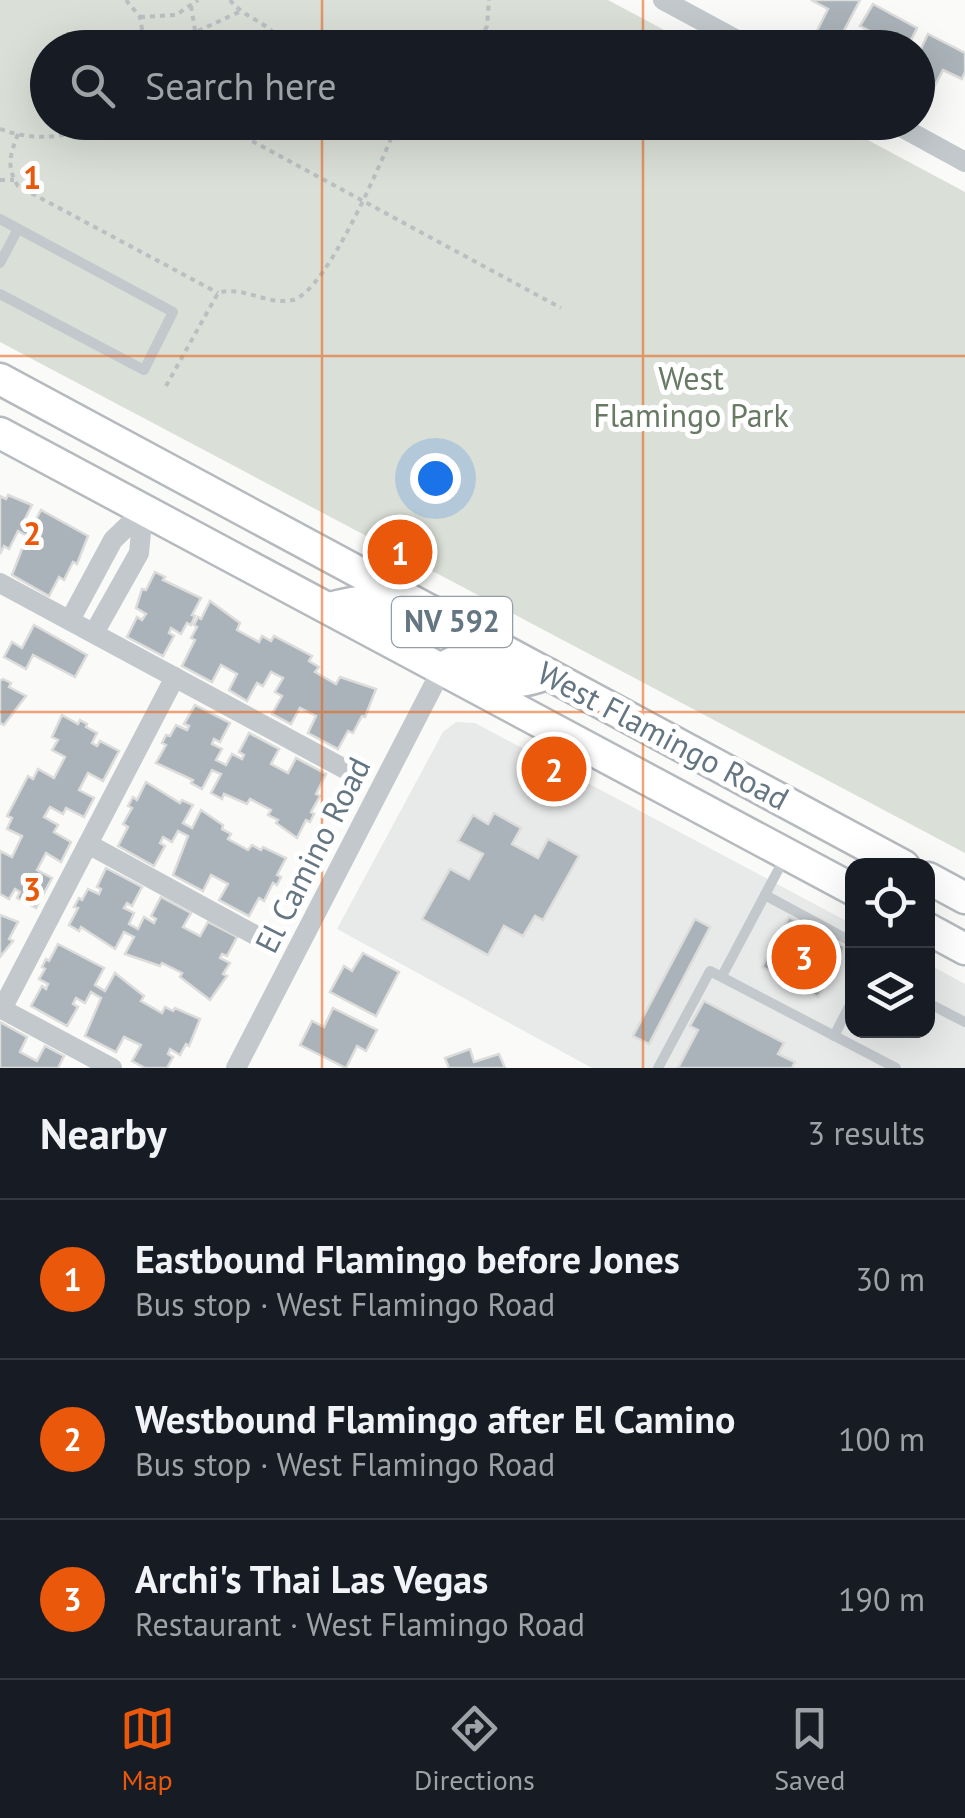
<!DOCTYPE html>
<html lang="en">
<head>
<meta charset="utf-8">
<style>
	:root { --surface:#171b24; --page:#20242c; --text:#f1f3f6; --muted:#9ea1a6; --line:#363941; --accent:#ea580c }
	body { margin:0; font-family:"PT Sans",sans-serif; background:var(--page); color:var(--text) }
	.controls { position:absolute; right:30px; bottom:30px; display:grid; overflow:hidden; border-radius:20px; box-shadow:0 10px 40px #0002 }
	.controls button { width:90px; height:90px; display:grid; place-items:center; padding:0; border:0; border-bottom:2px solid var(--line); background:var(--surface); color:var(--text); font:50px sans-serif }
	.you { position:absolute; left:435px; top:478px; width:35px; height:35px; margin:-25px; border:8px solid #fff; border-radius:50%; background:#1a73e8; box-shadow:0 0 0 15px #1a73e833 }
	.badge { display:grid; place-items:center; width:65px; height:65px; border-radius:50%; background:var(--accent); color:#fff; font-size:32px; font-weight:700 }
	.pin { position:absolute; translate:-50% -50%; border:5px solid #fff; box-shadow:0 2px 10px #0006 }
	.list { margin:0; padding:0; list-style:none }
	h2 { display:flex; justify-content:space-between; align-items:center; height:130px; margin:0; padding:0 40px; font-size:42px }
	h2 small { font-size:32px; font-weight:400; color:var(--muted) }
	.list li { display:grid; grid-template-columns:65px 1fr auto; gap:30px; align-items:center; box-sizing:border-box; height:160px; padding:0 40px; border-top:2px solid var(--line) }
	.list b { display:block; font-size:38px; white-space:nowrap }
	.list p { margin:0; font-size:32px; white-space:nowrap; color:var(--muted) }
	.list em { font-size:32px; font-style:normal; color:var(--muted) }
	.icon { flex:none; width:55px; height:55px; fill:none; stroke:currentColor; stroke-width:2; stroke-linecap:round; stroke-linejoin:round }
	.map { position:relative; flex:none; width:965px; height:1068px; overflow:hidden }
	.search { position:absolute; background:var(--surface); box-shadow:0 10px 40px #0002; left:30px; right:30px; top:30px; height:110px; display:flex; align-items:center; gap:25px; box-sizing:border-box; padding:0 35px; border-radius:55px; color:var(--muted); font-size:38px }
	.sheet { height:610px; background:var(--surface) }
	nav { display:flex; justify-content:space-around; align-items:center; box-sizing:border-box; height:140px; border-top:2px solid var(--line); background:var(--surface); font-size:28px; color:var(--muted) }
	nav a { display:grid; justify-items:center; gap:5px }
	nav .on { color:var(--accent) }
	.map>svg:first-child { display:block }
</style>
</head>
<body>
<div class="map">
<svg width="965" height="1068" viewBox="0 0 965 1068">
	<rect width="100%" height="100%" fill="#fafaf8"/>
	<polygon fill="#e8e9e9" points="456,722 475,723 852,924 852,1030 928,1030 928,964 965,984 965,1068 592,1068 337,929 443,732"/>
	<polygon fill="#dadfd7" points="0,0 608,0 696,47 48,48 48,122 836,123 965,192 965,853 0,342"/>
	<g fill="#aab3b9" stroke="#dcdcda" stroke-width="2.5">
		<polygon points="811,0 860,0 838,42 817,31 828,9"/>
		<polygon points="873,4 917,28 907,48 872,48 879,36 860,26"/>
		<polygon points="928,34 965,53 965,72 962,79 943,70 932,91 918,84 918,55"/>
		<polygon points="160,36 192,39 192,48 160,48"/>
		<polygon points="8,495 32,505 23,523 32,527 41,510 88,536 77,564 73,562 64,580 59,577 49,596 12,575 27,536 18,531 9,549 4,546 0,554 0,496 6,499"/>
		<polygon points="155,572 165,577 163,580 201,598 192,615 195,616 191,625 187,623 181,634 171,628 169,633 174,636 163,656 127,637 137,617 142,620 146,614 136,608 142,589 146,590"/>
		<polygon points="210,601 240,623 237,630 259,642 262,636 271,641 274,636 312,656 309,661 319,667 315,672 336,684 340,677 376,689 365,717 362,716 353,733 348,731 338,749 308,733 316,716 300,708 291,724 272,714 282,696 275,692 283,678 271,672 263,686 257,683 247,701 229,690 237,674 221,665 212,682 182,666 195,640 191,638 197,627 194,625 198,617 201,619"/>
		<polygon points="34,625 87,655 75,677 33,655 26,669 4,657 12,642 22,648"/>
		<polygon points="3,679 11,683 9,687 26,696 4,725 0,723 0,681"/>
		<polygon points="195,705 230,723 220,742 214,739 212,744 222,749 216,760 226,765 232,754 242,759 244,755 239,752 249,733 279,749 271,764 288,773 296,758 326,774 316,794 320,796 311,812 314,814 310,822 306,820 297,838 276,823 278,820 268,815 271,810 250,799 247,804 224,794 222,799 211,793 221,774 212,770 202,789 191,783 193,780 156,763 166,745 162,743 166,735 170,736 176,725 187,730 189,726 184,724"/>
		<polygon points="62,715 78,724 80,720 87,724 86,727 97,733 92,743 97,746 100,741 119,751 103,781 88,773 79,790 94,798 84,817 66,808 63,814 50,807 44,817 58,825 54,832 71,842 61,862 46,853 37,870 52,878 36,908 17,898 20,892 15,889 9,899 0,894 0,851 12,857 22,836 7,829 12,818 7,816 28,776 33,779 38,769 54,778 65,757 52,750 58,740 52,737"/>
		<polygon points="146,782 180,803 182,800 193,805 183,823 192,828 201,810 223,825 222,829 231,834 228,839 248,850 252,845 261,850 263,847 286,858 277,875 281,877 277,885 273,883 264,901 259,898 249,916 219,900 228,884 211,875 203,891 173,875 188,836 178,831 172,842 163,837 160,843 165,846 154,866 118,846 128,827 123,824 132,808 128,806 133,797 137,800"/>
		<polygon points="494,813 521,828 512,844 538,858 548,839 579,856 543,920 535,916 523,936 504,926 488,955 422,919 450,869 469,879 483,854 458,841 473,815 488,824"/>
		<polygon points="106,868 142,887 132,906 127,903 124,908 134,913 129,924 138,929 144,917 154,923 156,919 151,916 161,897 191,913 183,927 200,936 208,922 237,937 227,956 222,954 220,958 230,963 223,974 227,976 210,1000 180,977 182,973 162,963 160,966 125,954 134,937 124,932 115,949 81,927 79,931 69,925 78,908 74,907 79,898 82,900 88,889 99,894 101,889 97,887"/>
		<polygon points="0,915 18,922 9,939 13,941 0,957"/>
		<polygon points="789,917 845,947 818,997 762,967"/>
		<polygon points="695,919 710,927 649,1044 633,1036"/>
		<polygon points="58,944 104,968 95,985 105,991 115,973 144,996 141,1001 162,1013 165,1007 173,1011 175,1008 200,1019 189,1046 186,1044 180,1055 170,1049 168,1054 173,1057 167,1068 145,1068 132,1061 141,1045 124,1037 116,1052 85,1036 101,998 91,992 85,1003 76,998 73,1004 78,1007 67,1026 31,1006 42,986 46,989 48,984 39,979 45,969 42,967 46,959 49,961"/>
		<polygon points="363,953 399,972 376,1016 330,992 344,966 352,971"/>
		<polygon points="704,1001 784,1043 778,1054 795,1062 792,1068 678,1068 698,1030 690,1026"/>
		<polygon points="333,1008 377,1030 366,1051 357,1046 346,1068 300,1045 312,1021 324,1027"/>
		<polygon points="0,1022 27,1037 20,1052 37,1061 45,1046 64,1056 58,1068 0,1068"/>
		<polygon points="470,1049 474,1062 499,1054 505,1068 449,1068 445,1058"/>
	</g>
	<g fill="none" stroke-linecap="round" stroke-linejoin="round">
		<g stroke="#b5babe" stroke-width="35">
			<g id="primary">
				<polyline points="0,379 904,866"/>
				<polyline points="0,433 852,889"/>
				<path d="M329,608C339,606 351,602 362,602C390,601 388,630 431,611"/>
				<path d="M442,669C473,644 489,679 516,681C526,682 539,676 548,674"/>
				<polyline points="928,878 965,898"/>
				<polyline points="928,929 965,949"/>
			</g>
		</g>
		<g stroke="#bbbfc2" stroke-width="4" stroke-dasharray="5 5" stroke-linecap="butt">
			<polyline points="126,0 140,17 145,48"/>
			<path d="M230,0C245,20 275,23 284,48"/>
			<polyline points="191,6 198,48"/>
			<polyline points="140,17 176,15 198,0"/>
			<polyline points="198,31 239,12"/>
			<polyline points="280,36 297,37 321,48"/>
			<polyline points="476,48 487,26 489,0"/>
			<polyline points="217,122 561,308"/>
			<path d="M0,129C36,142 69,138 103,122"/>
			<path d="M18,134C10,155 6,167 18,186L218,293"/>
			<polyline points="0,180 14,180"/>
			<path d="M166,386L218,293C243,285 267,306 293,300C328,290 383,158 398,122"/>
		</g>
		<g stroke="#c3c8cc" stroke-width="10">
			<polyline points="0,219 173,312 144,370 0,294"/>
			<polyline points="0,263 18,229"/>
			<polyline points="765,895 852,942"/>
			<polyline points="722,976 784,859"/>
			<polyline points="928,1003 965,1022"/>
			<polyline points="834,1036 852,1001"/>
			<polyline points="658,1068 710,971 896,1068"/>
		</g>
		<g stroke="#c3c8cc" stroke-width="20">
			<polyline points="663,0 752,48"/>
			<polyline points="892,122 965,162"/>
			<polyline points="0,583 343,768"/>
			<polyline points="70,620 113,540 143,511"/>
			<polyline points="94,633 139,553 143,511"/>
			<polyline points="88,844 255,935"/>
			<polyline points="0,1008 112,1068"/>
			<polyline points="2,1009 175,677"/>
			<polyline points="236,1068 442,669"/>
		</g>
		<use href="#primary" stroke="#fff" stroke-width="30"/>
	</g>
	<path fill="none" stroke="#e8590c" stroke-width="2.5" stroke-opacity="0.55" d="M322,0V48M643,0V48M322,122V1068M643,122V1068M0,356H965M0,712H965"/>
	<g text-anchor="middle" stroke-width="10" stroke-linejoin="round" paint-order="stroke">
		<rect fill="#fff" stroke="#939fa8" stroke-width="2.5" x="392" y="597" width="120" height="50" rx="8"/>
		<g font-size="30" font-weight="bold" fill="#657683">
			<text x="452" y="632">NV 592</text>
		</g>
		<g font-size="32" fill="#687a64" stroke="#fff">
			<text x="691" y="390">West<tspan x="691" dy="37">Flamingo Park</tspan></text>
		</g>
		<g font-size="32" fill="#657683" stroke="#fff">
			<text transform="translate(663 736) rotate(28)" y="11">West Flamingo Road</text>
			<text transform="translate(313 855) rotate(-63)" y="11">El Camino Road</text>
		</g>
	</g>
	<g font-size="32" text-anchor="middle" font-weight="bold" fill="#e8590c" stroke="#fff" stroke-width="10" stroke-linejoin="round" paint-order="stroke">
		<text x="32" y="189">1</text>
		<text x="32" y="545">2</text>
		<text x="32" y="901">3</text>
	</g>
</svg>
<div class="controls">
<button><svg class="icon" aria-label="locate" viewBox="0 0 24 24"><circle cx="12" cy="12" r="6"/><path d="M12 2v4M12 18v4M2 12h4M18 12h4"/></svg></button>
<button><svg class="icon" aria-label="layers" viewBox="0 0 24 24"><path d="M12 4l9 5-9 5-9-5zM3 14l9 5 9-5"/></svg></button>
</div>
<div class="you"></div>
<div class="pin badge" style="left:400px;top:552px">1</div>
<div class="pin badge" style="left:554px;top:769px">2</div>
<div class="pin badge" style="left:804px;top:957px">3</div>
<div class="search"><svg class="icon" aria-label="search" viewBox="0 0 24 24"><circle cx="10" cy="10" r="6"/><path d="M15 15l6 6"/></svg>Search here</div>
</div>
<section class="sheet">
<h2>Nearby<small>3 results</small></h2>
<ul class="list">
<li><span class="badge">1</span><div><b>Eastbound Flamingo before Jones</b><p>Bus stop · West Flamingo Road</p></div><em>30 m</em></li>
<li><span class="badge">2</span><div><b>Westbound Flamingo after El Camino</b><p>Bus stop · West Flamingo Road</p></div><em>100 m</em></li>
<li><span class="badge">3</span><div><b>Archi's Thai Las Vegas</b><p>Restaurant · West Flamingo Road</p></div><em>190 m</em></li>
</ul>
</section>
<nav>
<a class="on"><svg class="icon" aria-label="map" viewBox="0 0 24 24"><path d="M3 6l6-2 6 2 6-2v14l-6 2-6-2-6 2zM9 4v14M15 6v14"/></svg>Map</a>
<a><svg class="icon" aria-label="directions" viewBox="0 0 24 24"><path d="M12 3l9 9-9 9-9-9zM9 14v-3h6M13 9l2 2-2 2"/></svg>Directions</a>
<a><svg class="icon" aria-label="saved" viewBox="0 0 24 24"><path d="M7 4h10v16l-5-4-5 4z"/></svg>Saved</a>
</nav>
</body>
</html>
